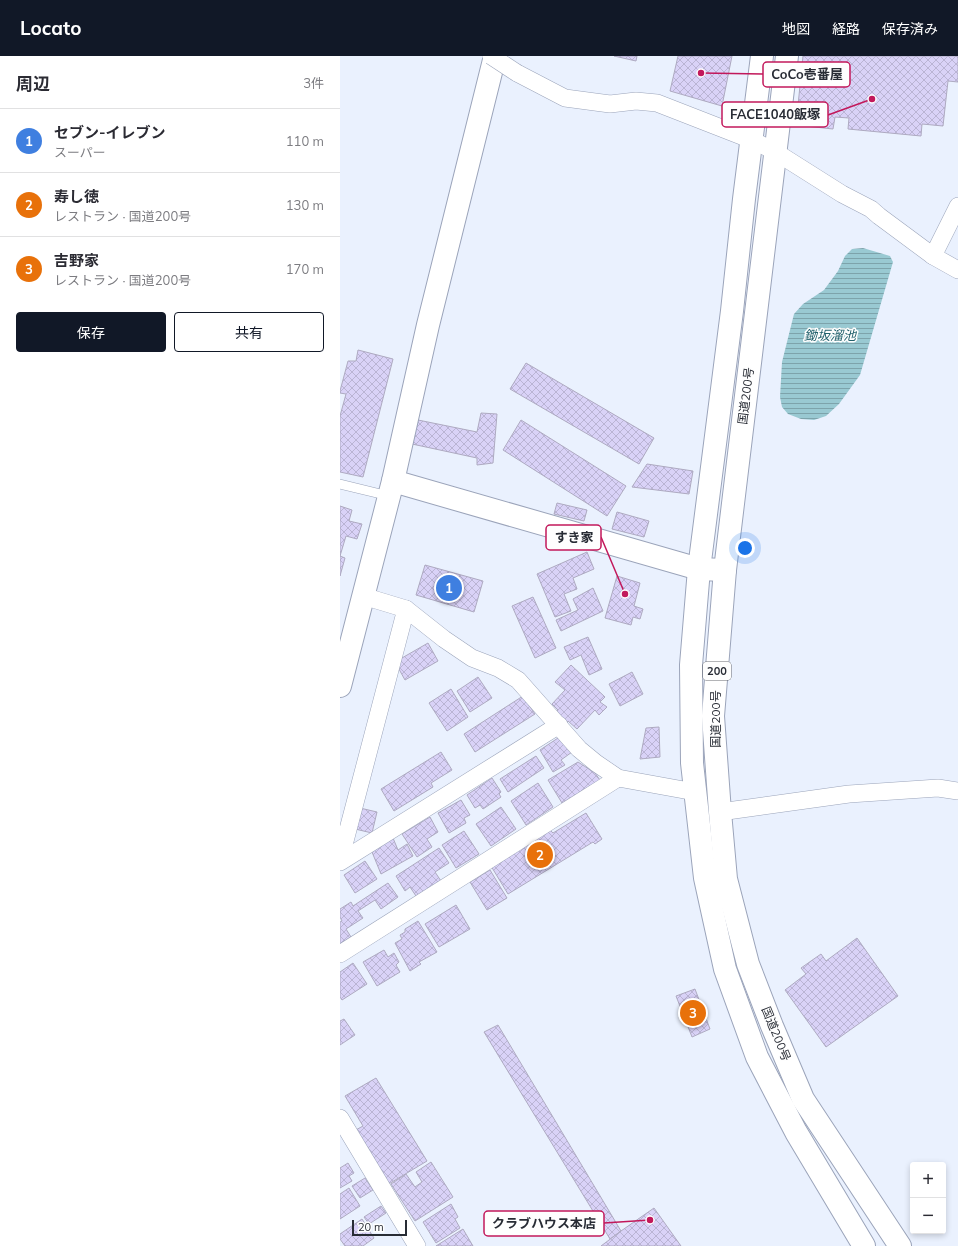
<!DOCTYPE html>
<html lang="ja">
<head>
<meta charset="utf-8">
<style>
	:root { --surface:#fff; --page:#f7f7f7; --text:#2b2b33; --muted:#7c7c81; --line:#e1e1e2; --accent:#111827 }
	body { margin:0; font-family:Mulish,"Noto Sans JP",sans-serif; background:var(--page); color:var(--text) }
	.controls { position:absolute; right:12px; bottom:12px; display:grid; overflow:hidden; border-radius:4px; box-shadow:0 2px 6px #0003 }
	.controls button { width:36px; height:36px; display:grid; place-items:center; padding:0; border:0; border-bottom:1px solid var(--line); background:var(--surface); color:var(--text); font:20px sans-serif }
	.scale { position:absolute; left:12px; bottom:10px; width:55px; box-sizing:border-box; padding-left:4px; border:2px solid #282c35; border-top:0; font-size:11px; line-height:14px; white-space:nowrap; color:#282c35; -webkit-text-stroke:3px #fefefe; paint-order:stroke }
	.you { position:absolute; left:405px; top:492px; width:14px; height:14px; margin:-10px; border:3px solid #fff; border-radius:50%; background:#1a73e8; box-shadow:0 0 0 6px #1a73e833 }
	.badge { display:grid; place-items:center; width:26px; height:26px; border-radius:50%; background:var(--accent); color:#fff; font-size:13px; font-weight:700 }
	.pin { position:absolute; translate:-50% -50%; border:2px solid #fff; box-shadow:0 1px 4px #0006 }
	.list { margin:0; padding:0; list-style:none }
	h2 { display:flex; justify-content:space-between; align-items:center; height:52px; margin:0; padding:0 16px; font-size:17px }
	h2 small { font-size:13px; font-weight:400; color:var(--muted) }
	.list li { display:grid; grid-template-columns:26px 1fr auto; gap:12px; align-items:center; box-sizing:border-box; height:64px; padding:0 16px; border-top:1px solid var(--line) }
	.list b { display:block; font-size:15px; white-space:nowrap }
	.list p { margin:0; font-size:13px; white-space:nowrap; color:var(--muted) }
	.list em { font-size:13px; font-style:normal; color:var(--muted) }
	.actions { display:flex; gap:8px; padding:12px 16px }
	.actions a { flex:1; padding:9px 0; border:1px solid var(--accent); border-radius:4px; text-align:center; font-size:14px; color:var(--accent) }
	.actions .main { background:var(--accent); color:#fff }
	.map { position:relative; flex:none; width:618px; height:1190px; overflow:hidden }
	header { display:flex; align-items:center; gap:24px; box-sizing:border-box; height:56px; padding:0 20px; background:var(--accent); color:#fff }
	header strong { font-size:19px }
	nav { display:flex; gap:22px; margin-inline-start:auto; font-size:14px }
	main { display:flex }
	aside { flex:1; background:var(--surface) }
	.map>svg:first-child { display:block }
</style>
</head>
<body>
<header>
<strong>Locato</strong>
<nav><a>地図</a><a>経路</a><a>保存済み</a></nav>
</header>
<main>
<aside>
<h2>周辺<small>3件</small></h2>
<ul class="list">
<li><span class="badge" style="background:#3f7fe0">1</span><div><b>セブン-イレブン</b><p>スーパー</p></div><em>110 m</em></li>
<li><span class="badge" style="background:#e8710a">2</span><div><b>寿し徳</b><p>レストラン · 国道200号</p></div><em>130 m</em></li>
<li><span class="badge" style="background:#e8710a">3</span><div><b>吉野家</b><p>レストラン · 国道200号</p></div><em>170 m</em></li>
</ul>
<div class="actions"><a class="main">保存</a><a>共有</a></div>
</aside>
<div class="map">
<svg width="618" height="1190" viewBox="0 0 618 1190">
	<defs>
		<pattern id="water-rules" width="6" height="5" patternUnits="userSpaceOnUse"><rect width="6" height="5" fill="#99c9d2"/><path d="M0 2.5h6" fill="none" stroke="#7da3ab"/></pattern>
		<pattern id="building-cross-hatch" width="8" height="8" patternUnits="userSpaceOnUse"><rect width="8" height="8" fill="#d9d2f7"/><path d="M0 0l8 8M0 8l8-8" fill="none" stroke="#bab4d4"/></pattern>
	</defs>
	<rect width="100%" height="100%" fill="#eaf1fe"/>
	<polygon fill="url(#water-rules)" points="523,192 550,200 553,206 520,319 499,348 486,360 474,364 461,363 448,358 442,351 440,341 442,306 454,258 463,248 484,234 498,215 505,200 512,193"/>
	<g fill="url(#building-cross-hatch)" stroke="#aeaac1">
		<polygon points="274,0 297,0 296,5"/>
		<polygon points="338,0 392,0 382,50 330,35"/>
		<polygon points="463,0 618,0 618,26 608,25 603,70 582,68 581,80 508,73 509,62 495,61 493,73 456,69"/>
		<polygon points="18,294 53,303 23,421 0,416 0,360 6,338 0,337 0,335 8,305 16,305"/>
		<polygon points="186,307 314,382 299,408 170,333"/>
		<polygon points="141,357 157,358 153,407 137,409 137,402 72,388 78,364 137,376"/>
		<polygon points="181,364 286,430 267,460 163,394"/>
		<polygon points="307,408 353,415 349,438 292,431"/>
		<polygon points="217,447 247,454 244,465 214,458"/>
		<polygon points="0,450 12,454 9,465 22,468 17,483 6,480 0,500 5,502 0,520"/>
		<polygon points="277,456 309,465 304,481 272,473"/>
		<polygon points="247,496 254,513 233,522 237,533 224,538 231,555 215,561 197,518"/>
		<polygon points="85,509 143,525 134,556 76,539"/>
		<polygon points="277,520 300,527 294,550 303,553 300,563 293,561 291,569 265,562"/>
		<polygon points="253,532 263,555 221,575 216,564 238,554 233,543"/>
		<polygon points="193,541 216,592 195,602 172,550"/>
		<polygon points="248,581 262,613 249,619 241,599 230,604 224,591"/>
		<polygon points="88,587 98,605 65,624 55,606"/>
		<polygon points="231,609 265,641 260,646 267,651 259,659 255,654 237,673 228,665 225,669 214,659 218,654 212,648 225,634 215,626"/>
		<polygon points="292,616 303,638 280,650 269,628"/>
		<polygon points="138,621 152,642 130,656 117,635"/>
		<polygon points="111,633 128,661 107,675 89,647"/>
		<polygon points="183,640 195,658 135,696 124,678"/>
		<polygon points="319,671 320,701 300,703 306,672"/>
		<polygon points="218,682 232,696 221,704 225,709 213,716 200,694"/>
		<polygon points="101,696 112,714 91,727 93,731 54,755 41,733"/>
		<polygon points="196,700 204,712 168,736 160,723"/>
		<polygon points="238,706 255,717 260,724 222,747 208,724"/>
		<polygon points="152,722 161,736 159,738 161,741 143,753 140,749 135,752 127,739"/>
		<polygon points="198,727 213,751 186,769 171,745"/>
		<polygon points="121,744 130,759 124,762 126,767 109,777 98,757"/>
		<polygon points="161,751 176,773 151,790 136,768"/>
		<polygon points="20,752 37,756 32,777 15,773"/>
		<polygon points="246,757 262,783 255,788 253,786 168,838 151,810 210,774 213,777"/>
		<polygon points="90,761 98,776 87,783 92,791 77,801 62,778"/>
		<polygon points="124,775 139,798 116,812 102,789"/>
		<polygon points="53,782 58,794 67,788 73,800 41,818 32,796"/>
		<polygon points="99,792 109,807 95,816 101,825 76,840 70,831 65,835 56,820"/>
		<polygon points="25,805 37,823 15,837 4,819"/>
		<polygon points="150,814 167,842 147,854 130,826"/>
		<polygon points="48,827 58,841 41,853 35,844 18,855 23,862 6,873 11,881 0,888 0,866 2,865 0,861 0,853 11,846 13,850"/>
		<polygon points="116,849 130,873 99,891 85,868"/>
		<polygon points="78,865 97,896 79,906 81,908 70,915 55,887 62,883 60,879 65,876 65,873"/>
		<polygon points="517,882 558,940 486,991 445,934 466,918 461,912 481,898 486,905"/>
		<polygon points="44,894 48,901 54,897 59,906 56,909 60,916 37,930 23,906"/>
		<polygon points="13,907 27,928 2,944 0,941 0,916"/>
		<polygon points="355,933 370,973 352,981 336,940"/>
		<polygon points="4,963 15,979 0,989 0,965"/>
		<polygon points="158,969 281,1175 270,1183 144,976"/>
		<polygon points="36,1022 87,1105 47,1129 14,1075 23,1070 5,1040"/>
		<polygon points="91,1106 113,1141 75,1165 51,1128 66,1118 75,1131 82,1126 76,1116"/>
		<polygon points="8,1107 14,1117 9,1120 12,1125 0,1132 0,1112"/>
		<polygon points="25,1122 33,1134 20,1142 12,1130"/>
		<polygon points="9,1132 20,1150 0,1163 0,1138"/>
		<polygon points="111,1148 118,1161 115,1163 120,1172 96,1187 83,1166"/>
		<polygon points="41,1150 46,1157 29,1168 24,1161"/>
		<polygon points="314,1152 341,1190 261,1190 281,1175"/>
		<polygon points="22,1163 34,1182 23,1190 5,1190 0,1183 0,1178"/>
		<polygon points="123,1173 133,1190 96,1190"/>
	</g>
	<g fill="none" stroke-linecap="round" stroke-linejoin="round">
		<g stroke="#9ba4ba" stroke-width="10">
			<polyline id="service" points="0,428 49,440"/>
		</g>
		<g stroke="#9ba4ba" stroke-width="18">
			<g id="minor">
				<polyline points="177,17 225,42 270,48 296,45 317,47 412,84 434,95 502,138 531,153 539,160 593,200 618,214"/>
				<polyline points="593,200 618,150"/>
				<polyline points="23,540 66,553 104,583 132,602 158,612 178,624 239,693 256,707 278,722 355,736"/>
				<polyline points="380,756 509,738 598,732 618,735"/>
				<polyline points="0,804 66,553"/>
				<polyline points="0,806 219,669"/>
				<polyline points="0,898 278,722"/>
				<polyline points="0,1062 77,1190"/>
			</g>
		</g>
		<g stroke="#9ba4ba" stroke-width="24">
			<g id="tertiary">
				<polyline points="53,425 359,513 385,514"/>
				<polyline points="0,630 53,425 88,269 155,0"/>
			</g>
		</g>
		<g stroke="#9ba4ba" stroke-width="24">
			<g id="trunk">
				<polyline points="422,0 404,143 392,255 359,513 351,609 352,707 365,822 385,913 417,1001 456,1076 524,1190"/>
				<polyline points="447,0 385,514 373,660 380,756 386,823 408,908 432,970 463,1043 560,1190"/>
			</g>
		</g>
		<use href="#service" stroke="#fff" stroke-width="9"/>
		<use href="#minor" stroke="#fff" stroke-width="17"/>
		<use href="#tertiary" stroke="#fff" stroke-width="22"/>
		<use href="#trunk" stroke="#fff" stroke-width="22"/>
		<g stroke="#9ba4ba" stroke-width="18" stroke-linecap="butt">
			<polyline id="minor-bridge" points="151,0 177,17"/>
		</g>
		<use href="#minor-bridge" stroke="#fff" stroke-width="17"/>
	</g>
	<g text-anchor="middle" stroke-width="3" stroke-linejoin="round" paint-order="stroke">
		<rect fill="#fefefe" stroke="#686b71" stroke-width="1" x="363" y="606" width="28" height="18" rx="3"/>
		<g font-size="11" font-weight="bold" fill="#282c35">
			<text x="377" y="619">200</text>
		</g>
		<g font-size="12" fill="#282c35" stroke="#fefefe">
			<text transform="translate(406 340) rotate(-83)" y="4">国道200号</text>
			<text transform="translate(376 663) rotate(-90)" y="4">国道200号</text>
			<text transform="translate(436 978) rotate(68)" y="4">国道200号</text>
		</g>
		<g font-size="13" font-style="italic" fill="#22616c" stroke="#fefefe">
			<text x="490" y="284">鋤坂溜池</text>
		</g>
	</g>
	<path fill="none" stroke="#c2185b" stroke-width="1.5" d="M361 17L423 18M532 43L488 59M285 538L261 481M310 1164L264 1167"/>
	<g fill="#c2185b" stroke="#fefefe" stroke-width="1.5">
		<circle cx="361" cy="17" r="4"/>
		<circle cx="532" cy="43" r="4"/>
		<circle cx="285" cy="538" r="4"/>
		<circle cx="310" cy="1164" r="4"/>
	</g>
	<g fill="#fefefe" stroke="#c2185b" stroke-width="1.5">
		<rect x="423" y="6" width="87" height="25" rx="4"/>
		<rect x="382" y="46" width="106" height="25" rx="4"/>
		<rect x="206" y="469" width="55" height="25" rx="4"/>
		<rect x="144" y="1155" width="120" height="25" rx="4"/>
	</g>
	<g font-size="13" text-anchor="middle" font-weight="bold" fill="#282c35">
		<text x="467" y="23">CoCo壱番屋</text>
		<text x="435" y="63">FACE1040飯塚</text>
		<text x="234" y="486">すき家</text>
		<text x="204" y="1172">クラブハウス本店</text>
	</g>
</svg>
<div class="controls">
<button>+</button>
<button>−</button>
</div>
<div class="scale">20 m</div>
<div class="you"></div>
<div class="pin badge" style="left:109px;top:532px;background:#3f7fe0">1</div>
<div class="pin badge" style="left:200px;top:799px;background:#e8710a">2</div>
<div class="pin badge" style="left:353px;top:957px;background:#e8710a">3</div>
</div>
</main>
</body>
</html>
